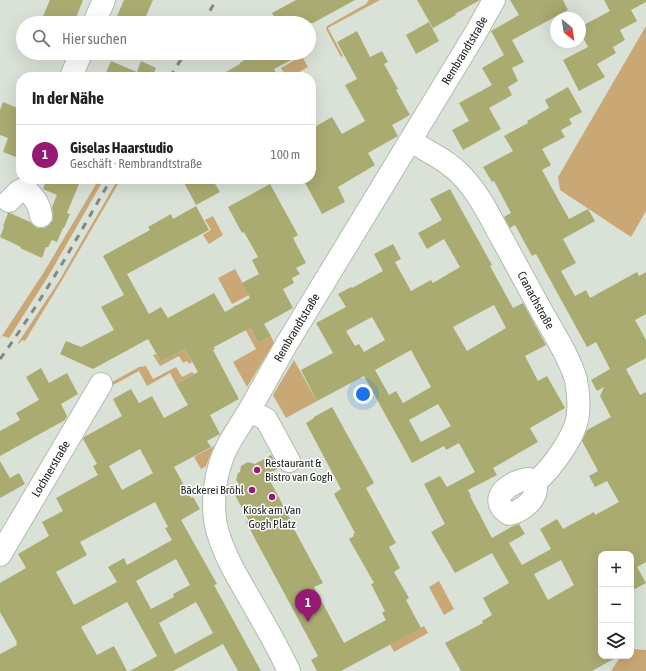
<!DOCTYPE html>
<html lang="de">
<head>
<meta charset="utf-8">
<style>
	:root { --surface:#fff; --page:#f6f6f6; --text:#222; --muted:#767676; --line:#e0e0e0; --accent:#961a74 }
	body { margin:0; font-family:"Asap Condensed",sans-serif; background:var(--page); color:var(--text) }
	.controls { position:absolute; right:12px; bottom:12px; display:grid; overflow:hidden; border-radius:8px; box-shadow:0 4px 16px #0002 }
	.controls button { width:36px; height:36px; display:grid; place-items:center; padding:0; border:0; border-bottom:1px solid var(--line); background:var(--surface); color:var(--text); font:20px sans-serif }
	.compass { position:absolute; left:550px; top:12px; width:36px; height:36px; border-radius:50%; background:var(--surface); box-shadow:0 4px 16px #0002; rotate:150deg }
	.you { position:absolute; left:363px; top:394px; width:14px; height:14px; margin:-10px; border:3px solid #fff; border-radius:50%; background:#1a73e8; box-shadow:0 0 0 6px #1a73e833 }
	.badge { display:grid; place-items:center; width:26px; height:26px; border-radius:50%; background:var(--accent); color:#fff; font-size:13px; font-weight:700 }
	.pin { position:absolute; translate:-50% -33px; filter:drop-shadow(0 1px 2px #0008) }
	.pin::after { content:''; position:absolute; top:21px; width:14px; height:12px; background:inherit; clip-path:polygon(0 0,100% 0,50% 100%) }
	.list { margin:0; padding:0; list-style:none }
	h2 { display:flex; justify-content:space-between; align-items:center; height:52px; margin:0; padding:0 16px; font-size:17px }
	h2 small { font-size:13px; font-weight:400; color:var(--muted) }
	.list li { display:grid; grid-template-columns:26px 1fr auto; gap:12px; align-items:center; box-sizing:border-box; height:60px; padding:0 16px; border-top:1px solid var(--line) }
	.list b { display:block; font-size:15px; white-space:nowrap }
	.list p { margin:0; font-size:13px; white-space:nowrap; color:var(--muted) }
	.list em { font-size:13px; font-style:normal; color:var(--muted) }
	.icon { flex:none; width:22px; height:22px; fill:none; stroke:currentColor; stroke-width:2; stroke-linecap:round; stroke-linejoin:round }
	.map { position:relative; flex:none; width:646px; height:671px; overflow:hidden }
	.search { position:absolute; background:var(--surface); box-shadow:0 4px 16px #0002; left:16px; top:16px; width:300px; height:44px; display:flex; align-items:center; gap:10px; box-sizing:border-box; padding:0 14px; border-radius:22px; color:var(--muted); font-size:15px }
	.panel { position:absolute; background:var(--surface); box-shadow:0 4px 16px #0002; left:16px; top:72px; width:300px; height:112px; border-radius:16px }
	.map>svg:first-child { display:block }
</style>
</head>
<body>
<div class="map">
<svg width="646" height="671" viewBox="0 0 646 671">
	<rect width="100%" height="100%" fill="#dae2d8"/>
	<g fill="#c9a875">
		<polygon points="369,0 380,0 328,28 343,56 341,57 326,29 327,26 366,4"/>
		<polygon points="646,26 646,211 631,237 560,190 558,177"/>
		<polygon points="295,53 300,53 308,67 290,77 286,77 281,68 297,59"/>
		<polygon points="99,179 104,179 49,275 9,338 3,336 0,339 44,272"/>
		<polygon points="118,179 121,179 61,282 25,341 22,340 19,344 18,343 59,281"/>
		<polygon points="213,216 223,235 209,244 203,235 211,230 205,220"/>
		<polygon points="235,269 249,295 232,304 218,278"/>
		<polygon points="237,305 258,343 271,336 274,343 247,387 233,362 256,349 233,307"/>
		<polygon points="185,349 192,362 189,364 187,361 183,363 179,356 160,366 153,355 156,354 161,362"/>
		<polygon points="294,360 317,401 286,418 273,395"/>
		<polygon points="146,366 153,379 176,367 182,377 192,372 194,374 176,384 170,373 147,386 139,371 113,385 112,382 139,367"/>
		<polygon points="214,446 206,466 201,469 194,457"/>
		<polygon points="439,581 454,609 444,615 429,587"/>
		<polygon points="424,626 428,633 394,652 390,644"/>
		<polygon points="631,649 646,650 646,671 611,671 621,656 631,656"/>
	</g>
	<g fill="#aaab71" fill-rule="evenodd">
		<polygon points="50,0 83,0 74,23 40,23"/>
		<polygon points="124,0 153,0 143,23 114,23"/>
		<polygon points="296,0 355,0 313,23 278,23 272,13"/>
		<polygon points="417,0 480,0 455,14 456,15 433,28"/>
		<polygon points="510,0 563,0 568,10 512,40 524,62 512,68 518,81 508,87 512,95 489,108 501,129 463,150 452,130 469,121 459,103 492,85 482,68 504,55 491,31 519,15"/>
		<polygon points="604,0 646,0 646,2 631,10 637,21 620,30 625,40 613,47 616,53 597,64 605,77 579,91 563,60 588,47 580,32 580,27 610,11"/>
		<polygon points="429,22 439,41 416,54 406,35"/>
		<polygon points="357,31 370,57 382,51 388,62 384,64 398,89 396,90 410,115 392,125 398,136 368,153 375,165 338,187 345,202 322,214 303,179 311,179 311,129 332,117 342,134 365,121 345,85 357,79 337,42"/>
		<polygon points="245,53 304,53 274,69 278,77 217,77 240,64 240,63 248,58"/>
		<polygon points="111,61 137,72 141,61 156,68 152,77 104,77"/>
		<path d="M568,87L582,112L569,119L572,124L561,130L565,137L542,149L551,165L542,170L569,219L588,209L595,221L563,239L576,263L561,271L575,296L586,290L590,298L637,272L639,276L646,272V314L635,320L646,340V358L626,369L640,395L646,392V562L637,567L646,583L631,591V554H601V656H619L592,671H461L445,643L483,623L482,621L492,615L483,598L509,583L492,553L455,573L431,532L445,524L424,484L440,476L447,487L475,472L459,443L446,450L444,446L412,463L364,376L317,401L301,370L333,353L316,323L346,307L338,294L351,287L352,288L383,271L374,254L393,244L401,259L395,262L411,291L431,280L433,283L460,267L444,239L427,249L418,233L442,220L430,199L450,189L492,265L490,266L513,308L523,303L546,345L525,356L538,381L547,376L565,408L530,428L538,442L493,468L497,475L468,490L471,496H470L492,538L513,526L519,524L525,534L509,543L522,565L551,549L540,529L557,519L563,529L594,512L595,515L619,502L607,481L595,487L589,476L598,471L582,441L587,430L611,417L600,396L604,387L597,391L591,380L610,369L596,342L587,347L536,254L532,256L515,225L510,228L504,217L511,213L494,181L492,182L483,167L513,151L504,136L528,123L527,121L549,108L545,100ZM494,305L506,328L467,351L453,327ZM372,317L385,340L364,352L359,344L355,346L346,331ZM411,350L431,387L403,403L396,391L389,395L375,370ZM438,404L451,426L421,442L409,420ZM561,560L574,585L548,600L534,574Z"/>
		<polygon points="3,102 20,109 21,108 21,144 16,157 3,152 8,138 0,135 0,110"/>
		<polygon points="47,179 81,179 67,213 70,214 64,228 63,228 57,242 52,240 48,247 46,247 42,258 20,248 21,247 0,237 4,227 3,226 8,213 10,213 30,222 32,224 37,228 44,228 49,225 53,220 53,214 52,207 57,195 43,189"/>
		<polygon points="182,179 212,179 220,192 196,205"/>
		<path d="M270,184L298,235L293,238L306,263L296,268L300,274L292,278L294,283L283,289L293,308L264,324L271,336L258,343L250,328L214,347L215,349L213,350L239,399L210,415L220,434L207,441L211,447L174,467L191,498L193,497L200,509L181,520L217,584L214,585L261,671H238L223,644L173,671H130L157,656L127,602L81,627L97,655L114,646L127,671H0V654L17,645L16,643L17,642L0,612V583L26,568L18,554L49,536L42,522L63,511L56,498L98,475L93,466L97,464L83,439L84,437L122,416L113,399L131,389L139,403L152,396L164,418L188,405L176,384L198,372L185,349L161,362L148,339L93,369L60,354L66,341L81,347L114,330L101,307L124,295L103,256L150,230L148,227L171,214L173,219L196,206L209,230L127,274L149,314L161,307L168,318L214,293L225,312L250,298L242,283L259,274L252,260L258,257L244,232L242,233L228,207ZM140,449L153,473L122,490L109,466ZM155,502L168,527L165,528L172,540L127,565L124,558L108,567L117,582L74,605L56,572L87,555L80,542ZM176,559L190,585L173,594L174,597L151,609L136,581ZM196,602L213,633L175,654L159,623Z"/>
		<polygon points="41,368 49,383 67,373 78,394 61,404 67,416 65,420 0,456 0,431 20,420 16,413 39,400 26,377"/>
		<polygon points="332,407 374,483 366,488 396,543 389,547 400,568 394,572 409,598 406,600 421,628 341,671 317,671 311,660 318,656 246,522 249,521 235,495 239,484 236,480 238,473 240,472 241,466 248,462 255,464 271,455 279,468 267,475 295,528 294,529 323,583 314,587 344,643 386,620 382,613 385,611 371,584 374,583 349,539 354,536 353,534 355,533 334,494 341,489 306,423 314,418 314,417"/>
		<polygon points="0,461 10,478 19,473 25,484 0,498"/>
	</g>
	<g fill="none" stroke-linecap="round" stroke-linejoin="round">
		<g stroke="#b2bab1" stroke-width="24">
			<g id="minor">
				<polyline points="94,23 104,0"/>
				<polyline points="71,77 81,53"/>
				<path id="s1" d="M411,141C428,152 449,161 463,177C479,194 489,215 500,235C514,261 528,286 542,312C553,332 570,358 576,380C578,390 579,402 578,413C577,435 551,469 535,483L529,479C511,480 485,499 509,514C520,512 534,502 536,490C536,489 535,484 535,483"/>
				<path d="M9,201L18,192L25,188C34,198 39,202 41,216"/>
				<polyline points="249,411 266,419 289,461"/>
				<path id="s2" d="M0,555L101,384"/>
				<path id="s3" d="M289,671C277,646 264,623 250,599C238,578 225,557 218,533C211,511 214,478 223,456C229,440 240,426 249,411C261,389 274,367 286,345L475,34L494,0"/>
			</g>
		</g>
		<use href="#minor" stroke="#fff" stroke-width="22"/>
		<g stroke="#838881" stroke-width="3" stroke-dasharray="7 7" stroke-linecap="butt">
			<polyline points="203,23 216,0"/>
			<polyline points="170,77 185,53"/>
			<path d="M0,359C42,301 76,240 111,179"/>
		</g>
	</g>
	<g fill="#961a74" stroke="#fff" stroke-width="1.5">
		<circle cx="257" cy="470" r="4"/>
		<circle cx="252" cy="490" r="4"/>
		<circle cx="272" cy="497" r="4"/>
	</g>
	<g text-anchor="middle" stroke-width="3" stroke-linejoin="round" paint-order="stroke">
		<g font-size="12" fill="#222521" stroke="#fff">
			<text dy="4" stroke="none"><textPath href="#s3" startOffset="706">Rembrandtstraße</textPath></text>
			<text dy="4" stroke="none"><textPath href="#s1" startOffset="207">Cranachstraße</textPath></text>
			<text dy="4" stroke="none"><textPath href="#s3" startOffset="382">Rembrandtstraße</textPath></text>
			<text dy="4" stroke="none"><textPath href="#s2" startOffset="100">Lochnerstraße</textPath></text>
		</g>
		<g font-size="12" fill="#222521" stroke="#fff" text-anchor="start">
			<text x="265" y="467">Restaurant &amp;<tspan x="265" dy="14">Bistro van Gogh</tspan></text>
			<text x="244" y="494" text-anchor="end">Bäckerei Bröhl</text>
			<text x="272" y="514" text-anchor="middle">Kiosk am Van<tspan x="272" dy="14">Gogh Platz</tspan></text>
		</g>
	</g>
</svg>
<div class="controls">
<button>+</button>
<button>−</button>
<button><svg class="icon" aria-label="layers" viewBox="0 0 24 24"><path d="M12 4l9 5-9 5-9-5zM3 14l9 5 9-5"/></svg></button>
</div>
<svg class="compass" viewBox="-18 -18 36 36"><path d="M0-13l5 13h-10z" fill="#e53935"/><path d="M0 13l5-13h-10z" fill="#767676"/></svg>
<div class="you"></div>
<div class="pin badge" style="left:308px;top:622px">1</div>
<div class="search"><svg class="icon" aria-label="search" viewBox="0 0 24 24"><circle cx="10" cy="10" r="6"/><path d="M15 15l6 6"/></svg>Hier suchen</div>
<section class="panel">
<h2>In der Nähe<small></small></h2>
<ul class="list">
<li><span class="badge">1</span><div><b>Giselas Haarstudio</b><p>Geschäft · Rembrandtstraße</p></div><em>100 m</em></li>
</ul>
</section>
</div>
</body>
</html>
